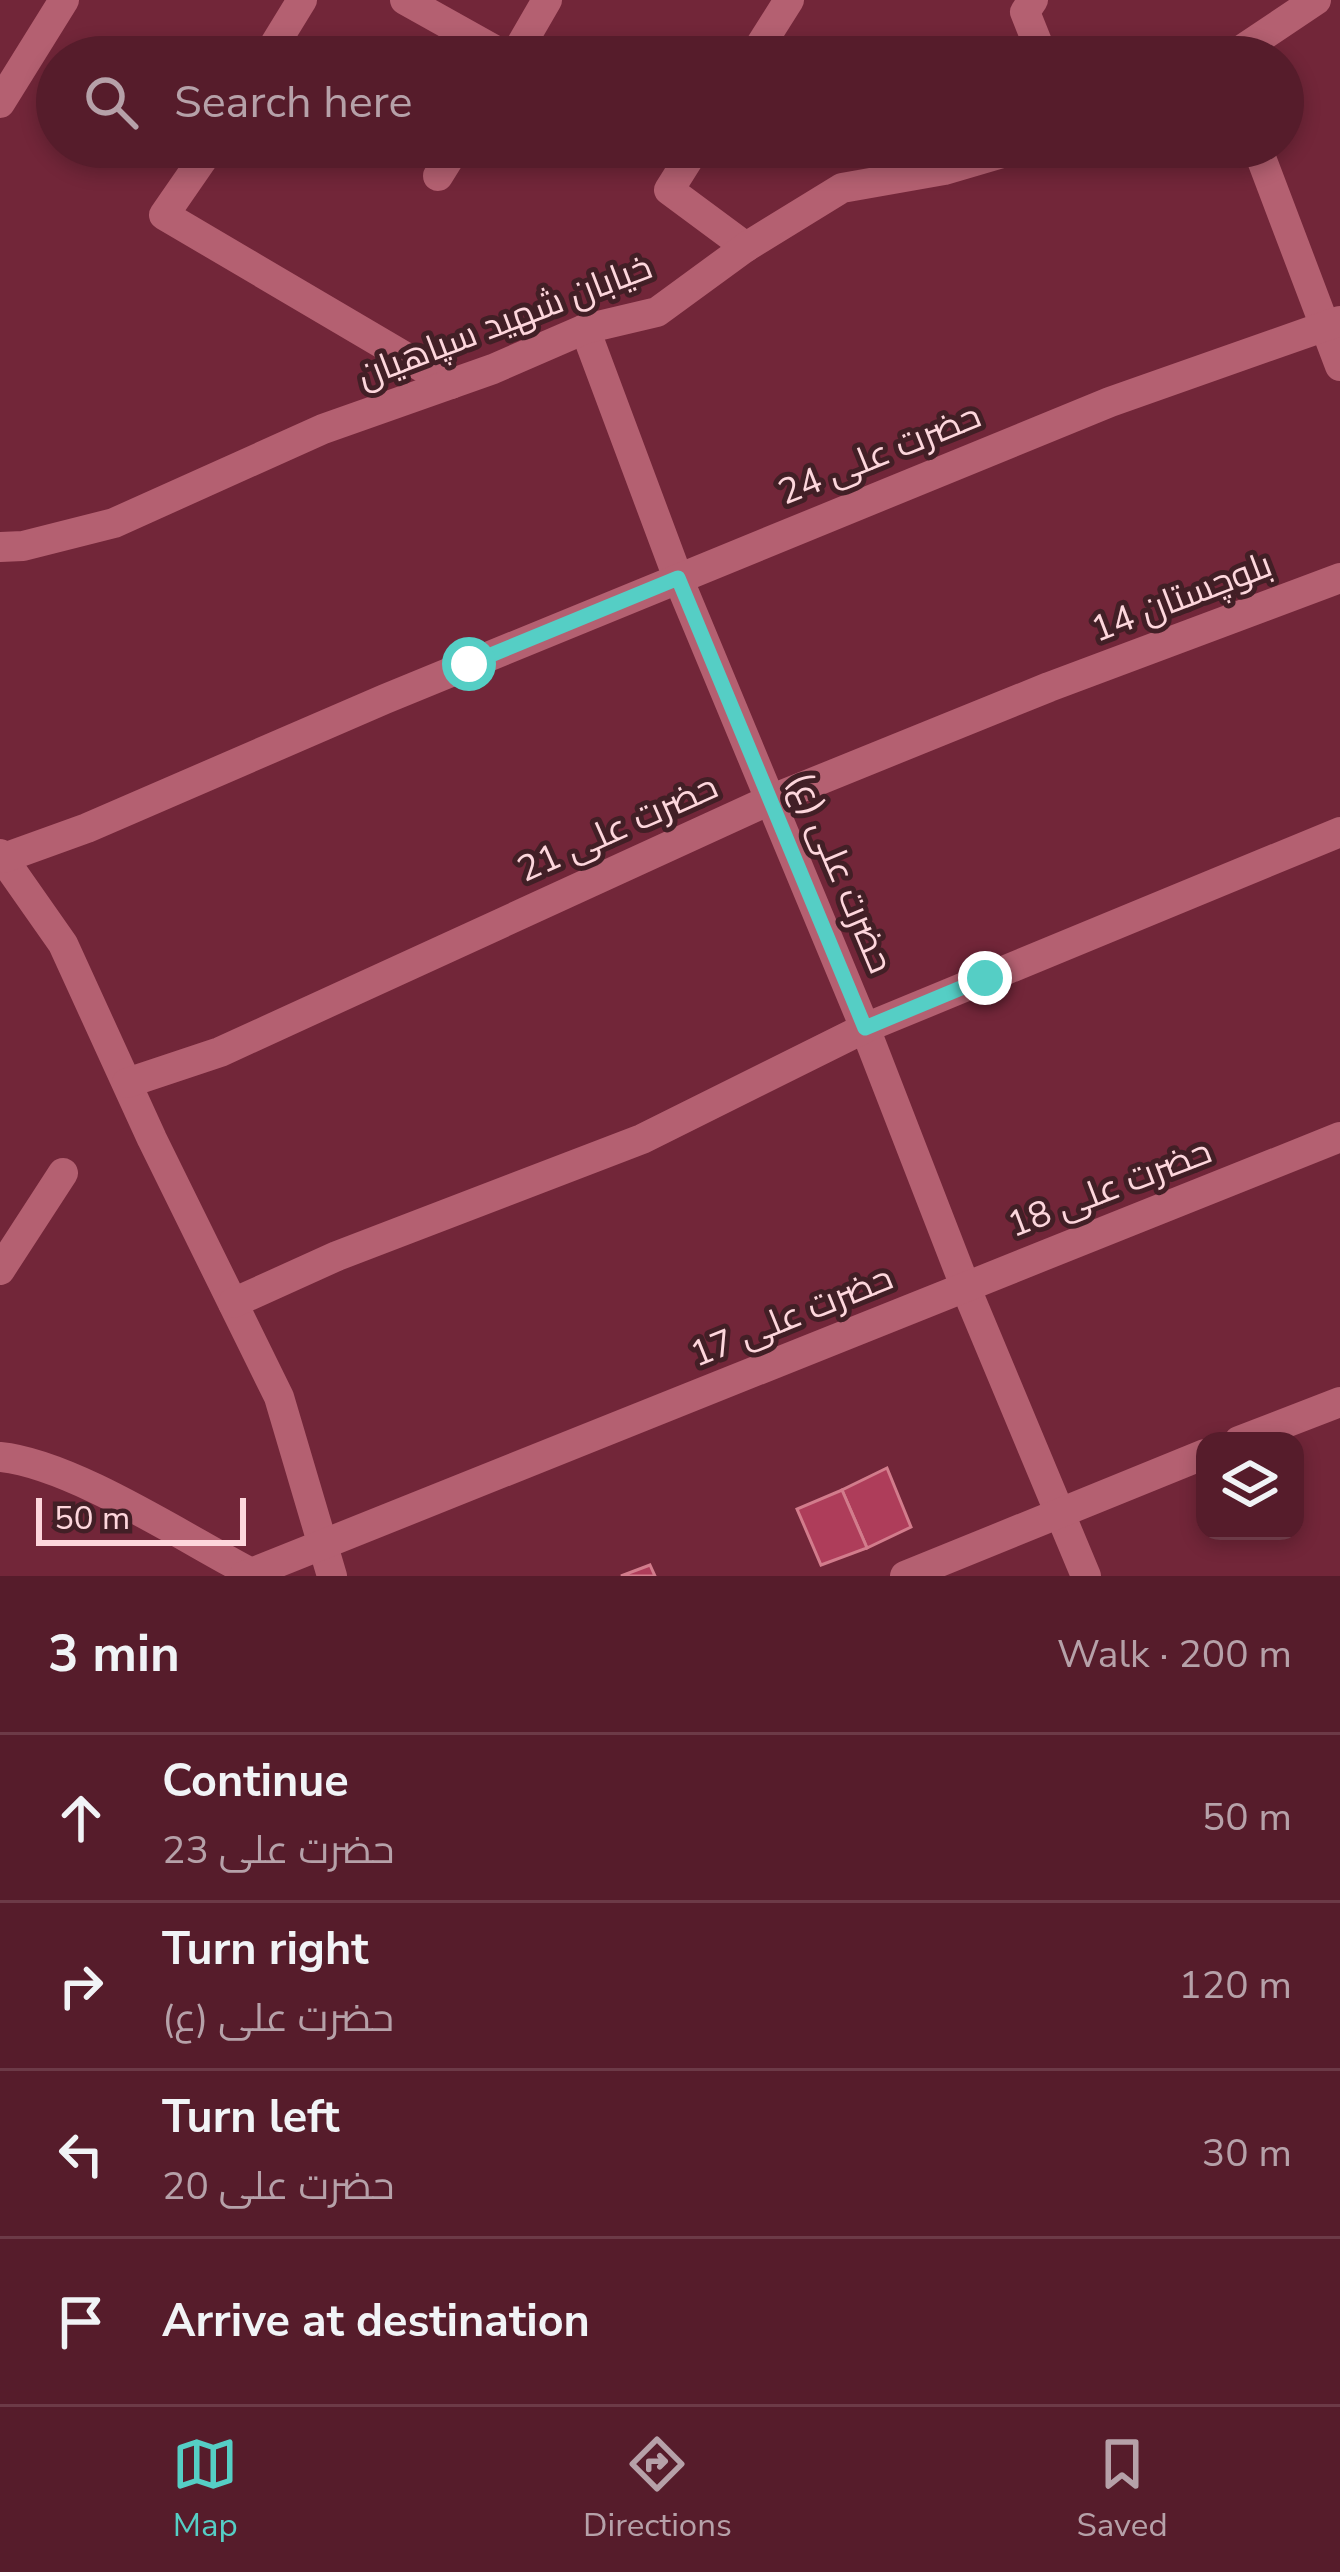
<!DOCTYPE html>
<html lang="en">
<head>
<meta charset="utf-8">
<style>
	:root { --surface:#561c2b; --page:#5c2533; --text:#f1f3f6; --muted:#b6a1a9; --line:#6c3a47; --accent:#55cec5 }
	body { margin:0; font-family:"Nunito Sans",Cairo,sans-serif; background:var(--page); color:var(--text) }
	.controls { position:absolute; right:36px; bottom:36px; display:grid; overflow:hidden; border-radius:24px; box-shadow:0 6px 18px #0003 }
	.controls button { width:108px; height:108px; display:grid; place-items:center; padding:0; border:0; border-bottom:3px solid var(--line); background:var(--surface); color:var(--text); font:60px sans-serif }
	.scale { position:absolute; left:36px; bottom:30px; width:210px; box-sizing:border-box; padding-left:12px; border:6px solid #fdd6dc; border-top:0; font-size:33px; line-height:42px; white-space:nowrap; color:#fdd6dc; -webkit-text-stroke:9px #421f26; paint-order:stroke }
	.stop { position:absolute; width:36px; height:36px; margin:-27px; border:9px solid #55cec5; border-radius:50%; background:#fff }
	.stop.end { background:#55cec5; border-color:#fff; box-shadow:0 3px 12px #0008 }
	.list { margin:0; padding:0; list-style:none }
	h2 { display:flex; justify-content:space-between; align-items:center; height:156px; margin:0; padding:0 48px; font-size:51px }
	h2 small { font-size:39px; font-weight:400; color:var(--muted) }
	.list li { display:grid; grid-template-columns:78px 1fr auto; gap:36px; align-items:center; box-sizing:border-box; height:168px; padding:0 48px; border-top:3px solid var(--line) }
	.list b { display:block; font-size:45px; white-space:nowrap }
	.list p { margin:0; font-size:39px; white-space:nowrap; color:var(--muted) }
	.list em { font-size:39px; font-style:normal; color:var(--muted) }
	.icon { flex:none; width:66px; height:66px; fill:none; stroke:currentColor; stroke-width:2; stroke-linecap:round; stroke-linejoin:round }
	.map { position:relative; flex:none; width:1340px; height:1576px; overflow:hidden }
	.search { position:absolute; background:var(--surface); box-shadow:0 6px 18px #0003; left:36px; right:36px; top:36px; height:132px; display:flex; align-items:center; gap:30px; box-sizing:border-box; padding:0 42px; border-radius:66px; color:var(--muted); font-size:45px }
	.sheet { height:828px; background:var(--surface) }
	nav { display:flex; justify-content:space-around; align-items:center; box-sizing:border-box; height:168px; border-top:3px solid var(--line); background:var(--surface); font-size:33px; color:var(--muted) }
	nav a { display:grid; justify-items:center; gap:6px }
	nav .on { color:var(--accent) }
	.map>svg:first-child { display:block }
</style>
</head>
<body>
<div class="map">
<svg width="1340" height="1576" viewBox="0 0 1340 1576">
	<rect width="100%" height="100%" fill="#722639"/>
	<g fill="#ae3d5a" stroke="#d27c8c" stroke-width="3">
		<polygon points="887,1468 911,1527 867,1548 842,1490"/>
		<polygon points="842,1490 867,1548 821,1565 797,1509"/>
		<polygon points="650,1565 655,1576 621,1576"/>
	</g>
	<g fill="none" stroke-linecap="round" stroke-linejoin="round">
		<g stroke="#b46071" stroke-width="30">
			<polyline points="405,0 507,57"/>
			<polyline points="1033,0 1025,12 1043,57"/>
			<polyline points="267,57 302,0"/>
			<polyline points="514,57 547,0"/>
			<polyline points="753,57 789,0"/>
			<polyline points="1231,57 1316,0"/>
			<polyline points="0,103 64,0"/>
			<polyline points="211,147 164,215 451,384"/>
			<polyline points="696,147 669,190 746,247"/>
			<polyline points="1257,147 1340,366"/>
			<polyline points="438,176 456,147"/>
			<polyline points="585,329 678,578 865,1028 965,1286 1086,1576"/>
			<polyline points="0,547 23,546 114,523 323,429 493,369 585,329 657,312 746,247 842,188 944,170 1023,147"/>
			<polyline points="0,854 63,944 152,1139 279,1397 332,1576"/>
			<polyline points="4,858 87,828 385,699 1110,402 1340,321"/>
			<polyline points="127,1083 220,1052 770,800 1049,687 1340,578"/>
			<polyline points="0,1270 63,1173"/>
			<polyline points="233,1303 337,1256 642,1139 865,1028 1340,832"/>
			<polyline points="1239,1441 1340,1402"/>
			<path d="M0,1457C72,1464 184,1538 251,1573"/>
			<polyline points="244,1576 1340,1137"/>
			<polyline points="905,1576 1205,1454"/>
		</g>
	</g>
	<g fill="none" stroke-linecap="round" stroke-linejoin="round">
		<polyline stroke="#55cec5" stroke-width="15" points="469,664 678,578 865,1028 985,978"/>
	</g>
	<g text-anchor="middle" stroke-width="10" stroke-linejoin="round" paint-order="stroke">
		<g font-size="36" fill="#fdd6dc" stroke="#421f26">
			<text transform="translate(504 320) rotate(-21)" y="13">خیابان شهید سپاهیان</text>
			<text transform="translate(879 453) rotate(-22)" y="13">حضرت علی 24</text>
			<text transform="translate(1181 596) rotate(-21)" y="13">بلوچستان 14</text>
			<text transform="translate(617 827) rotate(-24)" y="13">حضرت علی 21</text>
			<text transform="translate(842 872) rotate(67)" y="13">حضرت علی (ع)</text>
			<text transform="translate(1109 1187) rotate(-21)" y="13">حضرت علی 18</text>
			<text transform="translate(791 1315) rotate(-22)" y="13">حضرت علی 17</text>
		</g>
	</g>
</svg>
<div class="controls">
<button><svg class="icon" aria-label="layers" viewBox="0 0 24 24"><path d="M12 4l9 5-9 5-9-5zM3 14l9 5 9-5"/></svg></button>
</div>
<div class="scale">50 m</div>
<div class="stop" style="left:469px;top:664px"></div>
<div class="stop end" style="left:985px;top:978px"></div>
<div class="search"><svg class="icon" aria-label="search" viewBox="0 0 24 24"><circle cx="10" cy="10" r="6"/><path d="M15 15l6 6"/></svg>Search here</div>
</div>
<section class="sheet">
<h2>3 min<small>Walk · 200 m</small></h2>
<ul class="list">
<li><svg class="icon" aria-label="ahead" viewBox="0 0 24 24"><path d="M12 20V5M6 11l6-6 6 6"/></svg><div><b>Continue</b><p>حضرت علی 23</p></div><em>50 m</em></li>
<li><svg class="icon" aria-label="right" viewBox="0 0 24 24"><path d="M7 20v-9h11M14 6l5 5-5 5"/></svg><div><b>Turn right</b><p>حضرت علی (ع)</p></div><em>120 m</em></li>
<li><svg class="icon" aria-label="left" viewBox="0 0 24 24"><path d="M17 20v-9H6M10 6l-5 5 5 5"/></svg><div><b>Turn left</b><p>حضرت علی 20</p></div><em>30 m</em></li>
<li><svg class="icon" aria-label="arrive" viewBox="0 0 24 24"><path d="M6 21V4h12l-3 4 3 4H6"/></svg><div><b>Arrive at destination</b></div></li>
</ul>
</section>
<nav>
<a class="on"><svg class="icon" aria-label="map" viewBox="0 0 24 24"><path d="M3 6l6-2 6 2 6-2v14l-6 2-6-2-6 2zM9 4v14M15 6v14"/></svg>Map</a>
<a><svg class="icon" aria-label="directions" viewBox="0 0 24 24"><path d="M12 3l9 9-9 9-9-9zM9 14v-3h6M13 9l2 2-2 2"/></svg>Directions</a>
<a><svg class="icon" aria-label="saved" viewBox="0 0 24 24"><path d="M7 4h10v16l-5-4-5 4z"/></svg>Saved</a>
</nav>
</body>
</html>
